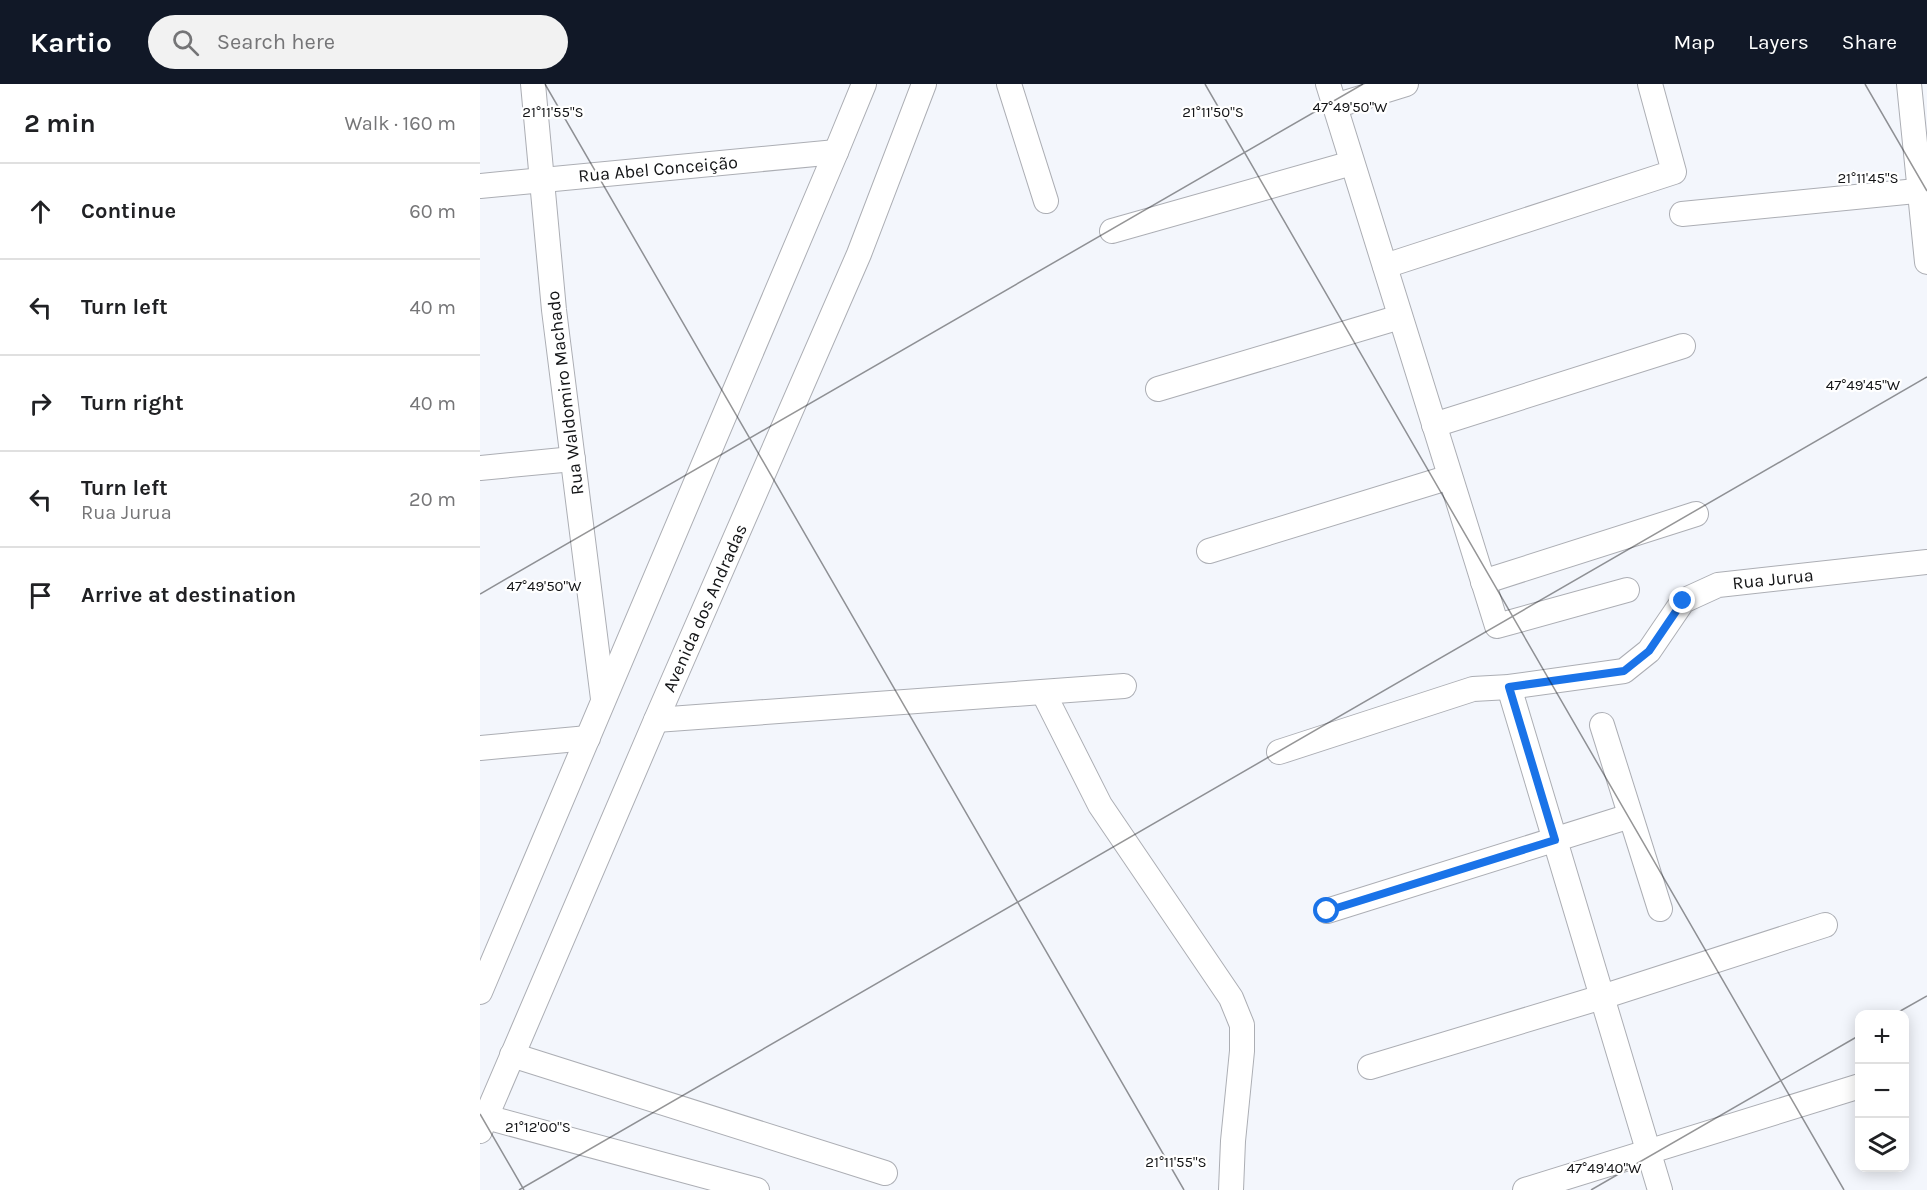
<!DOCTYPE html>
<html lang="en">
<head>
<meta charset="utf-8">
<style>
	:root { --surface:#fff; --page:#f2f2f2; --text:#202124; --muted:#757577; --line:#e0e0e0; --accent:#111827 }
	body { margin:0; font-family:Karla,sans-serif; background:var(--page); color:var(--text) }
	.controls { position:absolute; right:18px; bottom:18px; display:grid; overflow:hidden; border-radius:12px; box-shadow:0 3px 15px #0003 }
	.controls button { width:54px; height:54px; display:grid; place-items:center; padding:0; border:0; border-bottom:2px solid var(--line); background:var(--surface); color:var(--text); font:30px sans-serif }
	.stop { position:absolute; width:18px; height:18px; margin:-14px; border:4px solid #1a73e8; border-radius:50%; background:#fff }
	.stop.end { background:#1a73e8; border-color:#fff; box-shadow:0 2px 6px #0008 }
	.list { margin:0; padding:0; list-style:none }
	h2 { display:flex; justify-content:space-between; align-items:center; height:78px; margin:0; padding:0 24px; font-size:26px }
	h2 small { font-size:20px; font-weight:400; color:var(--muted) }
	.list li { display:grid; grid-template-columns:39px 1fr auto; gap:18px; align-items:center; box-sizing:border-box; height:96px; padding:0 24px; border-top:2px solid var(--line) }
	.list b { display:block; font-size:22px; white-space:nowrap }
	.list p { margin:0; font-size:20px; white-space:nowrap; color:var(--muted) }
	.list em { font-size:20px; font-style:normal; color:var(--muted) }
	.icon { flex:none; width:33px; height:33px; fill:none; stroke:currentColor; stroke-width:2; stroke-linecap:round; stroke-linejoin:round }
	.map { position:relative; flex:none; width:1447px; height:1106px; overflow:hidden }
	header { display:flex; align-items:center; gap:36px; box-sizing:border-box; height:84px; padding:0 30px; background:var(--accent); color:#fff }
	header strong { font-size:28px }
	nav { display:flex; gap:33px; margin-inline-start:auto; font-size:21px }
	.search { width:420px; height:54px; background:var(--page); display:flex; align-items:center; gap:15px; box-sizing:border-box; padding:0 21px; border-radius:33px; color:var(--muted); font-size:22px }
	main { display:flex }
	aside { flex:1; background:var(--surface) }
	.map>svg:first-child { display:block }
</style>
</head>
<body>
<header>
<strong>Kartio</strong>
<div class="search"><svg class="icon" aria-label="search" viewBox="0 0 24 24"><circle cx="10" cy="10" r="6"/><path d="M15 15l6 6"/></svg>Search here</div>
<nav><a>Map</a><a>Layers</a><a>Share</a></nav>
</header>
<main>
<aside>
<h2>2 min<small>Walk · 160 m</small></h2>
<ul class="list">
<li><svg class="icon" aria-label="ahead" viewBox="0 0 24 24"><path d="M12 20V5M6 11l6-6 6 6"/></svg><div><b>Continue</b></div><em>60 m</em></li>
<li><svg class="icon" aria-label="left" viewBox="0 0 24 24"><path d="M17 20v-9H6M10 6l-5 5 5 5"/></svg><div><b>Turn left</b></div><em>40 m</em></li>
<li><svg class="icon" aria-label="right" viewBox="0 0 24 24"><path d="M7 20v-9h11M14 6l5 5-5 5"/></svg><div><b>Turn right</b></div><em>40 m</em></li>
<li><svg class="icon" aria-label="left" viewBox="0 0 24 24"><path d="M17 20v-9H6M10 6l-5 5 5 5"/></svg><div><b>Turn left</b><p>Rua Jurua</p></div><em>20 m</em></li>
<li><svg class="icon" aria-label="arrive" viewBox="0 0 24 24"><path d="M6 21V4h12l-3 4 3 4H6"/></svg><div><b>Arrive at destination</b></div></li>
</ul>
</aside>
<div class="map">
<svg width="1447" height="1106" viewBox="0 0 1447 1106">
	<rect width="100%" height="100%" fill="#f3f6fc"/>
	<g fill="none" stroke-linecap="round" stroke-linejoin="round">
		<g stroke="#acaeb4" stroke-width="26">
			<g id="minor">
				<polyline points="53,0 74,226 123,615"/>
				<polyline points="529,0 566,117"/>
				<polyline points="848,0 1017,542 1147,506"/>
				<polyline points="1429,0 1447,178"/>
				<polyline points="855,22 926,0"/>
				<polyline points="0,102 356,68"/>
				<polyline points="1202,130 1447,106"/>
				<polyline points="632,147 872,79"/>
				<polyline points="905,182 1194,88 1170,0"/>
				<polyline points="678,305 920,233"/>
				<polyline points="954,341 1203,262"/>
				<polyline points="0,384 93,375"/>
				<polyline points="729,467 970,393"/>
				<polyline points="1003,498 1216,430"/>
				<polyline points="1029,603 1180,1106"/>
				<polyline points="563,608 620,721 751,914 762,941 762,967 753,1057 751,1106"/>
				<polyline points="176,636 644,602"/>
				<polyline points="1122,641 1180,825"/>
				<polyline points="0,664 108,654"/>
				<polyline points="799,668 993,605 1029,603 1144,587 1169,567 1203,517 1238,501 1447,478"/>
				<polyline points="847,827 1150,732"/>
				<polyline points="0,908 356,68 384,0"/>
				<polyline points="32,971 405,1089"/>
				<polyline points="890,983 1122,913 1345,841"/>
				<polyline points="6,1033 277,1106"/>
				<polyline points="0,1047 176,636 379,170 444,0"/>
				<polyline points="1045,1106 1380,1002"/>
			</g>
		</g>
		<use href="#minor" stroke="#fff" stroke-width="24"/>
	</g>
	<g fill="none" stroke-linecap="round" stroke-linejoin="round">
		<polyline stroke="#1a73e8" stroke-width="8" points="847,827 1075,756 1029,603 1144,587 1169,567 1203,517"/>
	</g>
	<path fill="none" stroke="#131416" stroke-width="1.5" stroke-opacity="0.45" d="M65,0L704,1106M725,0L1364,1106M1385,0L1447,107M0,510L883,0M1415,930L1447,912M0,1030L44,1106M39,1106L1447,293M1111,1106L1380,951"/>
	<g text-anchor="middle" stroke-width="4.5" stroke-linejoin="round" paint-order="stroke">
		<g font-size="18" fill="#131416" stroke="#fff">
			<text transform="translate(178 85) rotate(-5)" y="6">Rua Abel Conceição</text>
			<text transform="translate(85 309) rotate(-97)" y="6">Rua Waldomiro Machado</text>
			<text transform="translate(1293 495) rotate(-6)" y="6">Rua Jurua</text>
			<text transform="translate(225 524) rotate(-66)" y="6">Avenida dos Andradas</text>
		</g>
	</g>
	<g font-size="15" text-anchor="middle" fill="#131416" stroke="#fff" stroke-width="4.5" stroke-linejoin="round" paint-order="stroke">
		<text x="870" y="28">47°49'50"W</text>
		<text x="73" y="33">21°11'55"S</text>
		<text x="733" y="33">21°11'50"S</text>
		<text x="1388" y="99">21°11'45"S</text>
		<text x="1383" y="306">47°49'45"W</text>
		<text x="64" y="507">47°49'50"W</text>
		<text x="58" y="1048">21°12'00"S</text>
		<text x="696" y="1083">21°11'55"S</text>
		<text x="1124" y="1089">47°49'40"W</text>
	</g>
</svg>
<div class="controls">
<button>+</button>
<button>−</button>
<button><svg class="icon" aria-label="layers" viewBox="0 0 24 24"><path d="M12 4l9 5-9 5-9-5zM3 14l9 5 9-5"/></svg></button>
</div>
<div class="stop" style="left:847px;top:827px"></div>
<div class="stop end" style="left:1203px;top:517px"></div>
</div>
</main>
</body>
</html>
